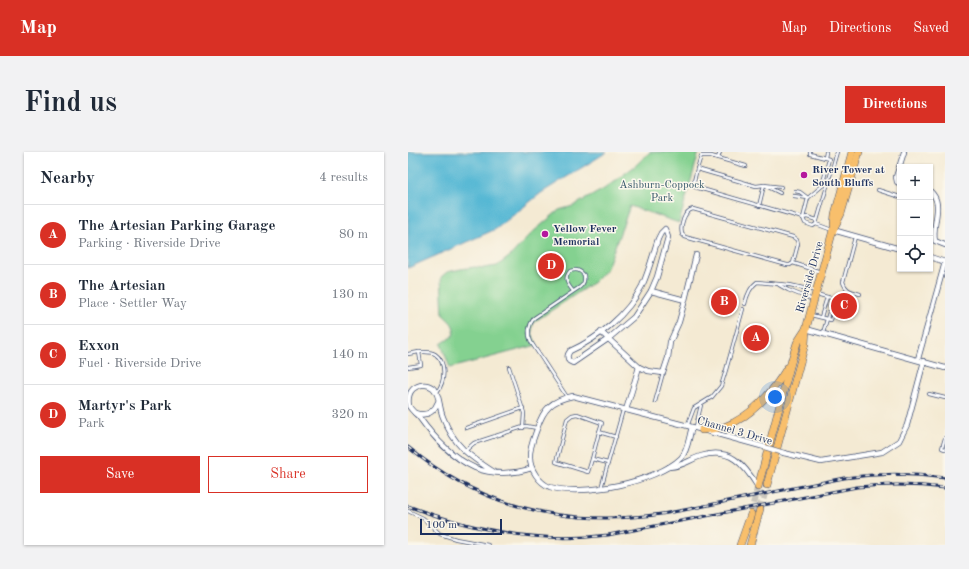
<!DOCTYPE html>
<html lang="en">
<head>
<meta charset="utf-8">
<style>
	:root { --surface:#fff; --page:#f2f2f3; --text:#1f2937; --muted:#747a83; --line:#e0e1e3; --accent:#d93025 }
	body { margin:0; font-family:"Old Standard TT",serif; background:var(--page); color:var(--text) }
	.controls { position:absolute; right:12px; top:12px; display:grid; overflow:hidden; border-radius:0px; box-shadow:0 1px 3px #0004 }
	.controls button { width:36px; height:36px; display:grid; place-items:center; padding:0; border:0; border-bottom:1px solid var(--line); background:var(--surface); color:var(--text); font:20px sans-serif }
	.scale { position:absolute; left:12px; bottom:10px; width:82px; box-sizing:border-box; padding-left:4px; border:2px solid #1b2f5e; border-top:0; font-size:11px; line-height:14px; white-space:nowrap; color:#1b2f5e; -webkit-text-stroke:3px #fbf7ec; paint-order:stroke }
	.you { position:absolute; left:367px; top:245px; width:14px; height:14px; margin:-10px; border:3px solid #fff; border-radius:50%; background:#1a73e8; box-shadow:0 0 0 6px #1a73e833 }
	.badge { display:grid; place-items:center; width:26px; height:26px; border-radius:50%; background:var(--accent); color:#fff; font-size:13px; font-weight:700 }
	.pin { position:absolute; translate:-50% -50%; border:2px solid #fff; box-shadow:0 1px 4px #0006 }
	.list { margin:0; padding:0; list-style:none }
	h2 { display:flex; justify-content:space-between; align-items:center; height:52px; margin:0; padding:0 16px; font-size:17px }
	h2 small { font-size:13px; font-weight:400; color:var(--muted) }
	.list li { display:grid; grid-template-columns:26px 1fr auto; gap:12px; align-items:center; box-sizing:border-box; height:60px; padding:0 16px; border-top:1px solid var(--line) }
	.list b { display:block; font-size:15px; white-space:nowrap }
	.list p { margin:0; font-size:13px; white-space:nowrap; color:var(--muted) }
	.list em { font-size:13px; font-style:normal; color:var(--muted) }
	.actions { display:flex; gap:8px; padding:12px 16px }
	.actions a { flex:1; padding:9px 0; border:1px solid var(--accent); border-radius:0px; text-align:center; font-size:14px; color:var(--accent) }
	.actions .main { background:var(--accent); color:#fff }
	.icon { flex:none; width:22px; height:22px; fill:none; stroke:currentColor; stroke-width:2; stroke-linecap:round; stroke-linejoin:round }
	.map { position:relative; flex:none; width:537px; height:393px; overflow:hidden; border-radius:0px }
	header { display:flex; align-items:center; gap:24px; box-sizing:border-box; height:56px; padding:0 20px; background:var(--accent); color:#fff }
	header strong { font-size:19px }
	nav { display:flex; gap:22px; margin-inline-start:auto; font-size:14px }
	.intro { display:flex; align-items:center; justify-content:space-between; box-sizing:border-box; height:96px; padding:0 24px }
	h1 { margin:0; font-size:28px }
	.button { padding:10px 18px; border-radius:0px; background:var(--accent); color:#fff; font-size:14px; font-weight:700 }
	main { display:flex; gap:24px; padding:0 24px }
	aside { flex:1; background:var(--surface); border-radius:0px; box-shadow:0 1px 3px #0004 }
	.map>svg:first-child { display:block }
</style>
</head>
<body>
<header>
<strong>Map</strong>
<nav><a>Map</a><a>Directions</a><a>Saved</a></nav>
</header>
<div class="intro"><h1>Find us</h1><a class="button">Directions</a></div>
<main>
<aside>
<h2>Nearby<small>4 results</small></h2>
<ul class="list">
<li><span class="badge">A</span><div><b>The Artesian Parking Garage</b><p>Parking · Riverside Drive</p></div><em>80 m</em></li>
<li><span class="badge">B</span><div><b>The Artesian</b><p>Place · Settler Way</p></div><em>130 m</em></li>
<li><span class="badge">C</span><div><b>Exxon</b><p>Fuel · Riverside Drive</p></div><em>140 m</em></li>
<li><span class="badge">D</span><div><b>Martyr's Park</b><p>Park</p></div><em>320 m</em></li>
</ul>
<div class="actions"><a class="main">Save</a><a>Share</a></div>
</aside>
<div class="map">
<svg width="537" height="393" viewBox="0 0 537 393">
	<rect width="100%" height="100%" fill="#fbf7ec"/>
	<filter id="ink" filterUnits="userSpaceOnUse"><feTurbulence type="fractalNoise" baseFrequency=".025" numOctaves="2"/><feDisplacementMap in="SourceGraphic" scale="8" xChannelSelector="R" yChannelSelector="G"/><feConvolveMatrix kernelMatrix="1 2 1 2 8 2 1 2 1" color-interpolation-filters="sRGB"/></filter>
	<filter id="wash" filterUnits="userSpaceOnUse"><feTurbulence type="fractalNoise" baseFrequency=".012" numOctaves="4" result="noise"/><feDisplacementMap in="SourceGraphic" scale="16" xChannelSelector="R" yChannelSelector="G"/><feGaussianBlur stdDeviation="0.9" result="paint"/><feColorMatrix in="noise" values="0 0 0 0 0 0 0 0 0 0 0 0 0 0 0 0 0 1.4 0 .05"/><feComposite in="paint" operator="in"/></filter>
	<g filter="url(#wash)">
		<rect width="100%" height="100%" fill="#f4ead3"/>
		<path fill="#84d190" stroke="#508077" d="M242,0H291L271,71L222,54L199,116L186,130L126,170C122,179 125,184 129,193L42,216L33,192L45,184C48,174 43,170 35,163L33,125L39,120L53,117L67,115L76,116L89,114L101,105L125,80L151,58L165,54L196,37L227,14Z"/>
		<polygon fill="#56b8d4" stroke="#387499" points="0,0 199,0 133,41 88,77 0,116"/>
	</g>
	<g filter="url(#ink)">
		<g fill="none" stroke-linecap="round" stroke-linejoin="round">
			<g stroke="#c9c5bc" stroke-width="7" stroke-dasharray="7 3.5" stroke-linecap="butt">
				<polyline points="352,357 359,333"/>
				<polyline points="343,362 350,335"/>
			</g>
			<g stroke="#3c4b70" stroke-width="4">
				<g id="lane">
					<polyline points="312,0 310,6 303,4 293,4 289,17 348,34 356,33 351,54"/>
					<polyline points="310,6 338,14"/>
					<polyline points="417,6 418,0"/>
					<polyline points="289,17 285,33 287,35 395,66 400,46 414,34 421,7 402,2 402,0"/>
					<polyline points="470,38 492,45"/>
					<polyline points="372,41 356,33 373,35"/>
					<polyline points="386,44 400,46 392,40 387,39"/>
					<polyline points="408,72 405,74 397,71 395,66 399,65 409,68"/>
					<polyline points="424,78 408,72 429,0"/>
					<path d="M447,85L435,130C438,139 443,139 452,142"/>
					<path d="M385,111L382,113H379L277,85L274,82C272,74 276,59 285,57L385,85L389,88L390,92L385,111L413,120"/>
					<polyline points="371,133 380,138 405,148"/>
					<polyline points="408,142 427,147 426,155"/>
					<path d="M337,152C339,143 342,135 349,130L382,133L408,139"/>
					<polyline points="422,154 424,146"/>
					<polyline points="403,163 423,168 425,161"/>
					<polyline points="413,165 419,145"/>
					<polyline points="415,181 421,160"/>
					<polyline points="0,202 11,200"/>
					<path d="M0,215L13,213L11,200C17,200 22,199 27,202C39,210 37,230 29,240"/>
					<polyline points="101,215 116,261 115,276"/>
					<polyline points="521,242 537,246"/>
					<path d="M159,245L123,190C119,181 120,174 126,166L172,135C176,132 177,129 176,123C172,118 169,117 162,119C155,127 160,133 165,139"/>
					<polyline points="247,250 255,221"/>
					<polyline points="281,273 280,272 286,256 304,245 313,234 318,218 335,157"/>
					<polyline points="287,275 288,274 293,253"/>
					<polyline points="58,276 115,256"/>
					<polyline points="537,286 534,296 537,297"/>
					<polyline points="57,299 66,291 118,274 129,276"/>
					<polyline points="184,307 191,280"/>
					<polyline points="200,311 184,307 180,320 148,310 159,267 164,263 169,262 194,271 191,280 208,285"/>
					<polyline points="193,336 215,258"/>
					<polyline points="0,359 15,366 32,382 48,387 80,393"/>
				</g>
			</g>
			<g stroke="#3c4b70" stroke-width="6">
				<g id="street">
					<polyline points="492,32 489,30 488,25 496,0"/>
					<path d="M522,39C537,52 523,72 527,89L537,93"/>
					<path d="M257,77L260,85L249,125L243,139L226,165L200,187L165,211L161,209C159,205 159,203 162,199C191,186 220,162 234,134C241,119 245,102 250,87L253,81Z"/>
					<polyline points="425,78 492,97"/>
					<polyline points="522,105 537,110"/>
					<polyline points="243,139 277,148"/>
					<polyline points="398,177 537,216"/>
					<polyline points="193,180 231,215 240,219 255,221 260,206 262,190 271,170 277,148 288,103"/>
					<polyline points="510,207 537,110"/>
					<polyline points="218,258 231,215"/>
					<path d="M7,261C19,265 26,260 30,250"/>
					<path d="M284,275C281,284 280,299 273,306C248,330 174,345 142,335C131,331 122,317 122,306C121,297 126,285 129,277C135,257 144,248 165,244L284,275L353,294"/>
					<polyline points="376,301 413,310 474,300 491,289 499,273 516,209"/>
					<path d="M261,315C277,314 280,308 293,304C322,295 336,312 350,335"/>
					<path d="M86,320C61,304 46,294 35,265C31,256 32,242 25,236C19,231 11,232 5,237C1,241 0,248 1,254C3,258 8,262 11,265C26,286 43,305 67,316C84,323 107,322 124,316"/>
				</g>
			</g>
			<g stroke="#3c4b70" stroke-width="8">
				<g id="primary">
					<polyline points="426,72 427,62 444,0"/>
					<path d="M294,278C301,277 309,277 316,275C343,265 365,240 379,216"/>
					<polyline points="359,333 397,192 398,177 402,162 425,78 433,62 451,0"/>
					<polyline points="350,335 384,207 389,191 398,177"/>
					<polyline points="332,393 343,362"/>
					<polyline points="342,393 352,357"/>
				</g>
			</g>
			<use href="#lane" stroke="#fff" stroke-width="2.5"/>
			<use href="#street" stroke="#fff" stroke-width="4.5"/>
			<use href="#primary" stroke="#f8bf6c" stroke-width="7"/>
			<g stroke="#1b2f5e" stroke-width="3">
				<g id="rail">
					<path d="M0,295C69,353 148,373 237,364C268,361 299,353 330,347C365,340 401,333 436,326C470,321 503,321 537,326"/>
					<path d="M0,354C64,378 131,392 200,383L449,335C479,332 507,332 537,336"/>
				</g>
			</g>
			<use href="#rail" stroke="#fbf7ec" stroke-width="1.5" stroke-dasharray="4.5" stroke-linecap="butt"/>
			<g stroke="#3c4b70" stroke-width="6" stroke-linecap="butt">
				<polyline id="street-bridge" points="353,294 376,301"/>
			</g>
			<use href="#street-bridge" stroke="#fff" stroke-width="4.5"/>
		</g>
	</g>
	<g fill="#b5179e" stroke="#fbf7ec" stroke-width="1.5">
		<circle cx="396" cy="23" r="4"/>
		<circle cx="137" cy="82" r="4"/>
	</g>
	<g text-anchor="middle" stroke-width="3" stroke-linejoin="round" paint-order="stroke">
		<g font-size="11" font-weight="bold" fill="#1b2f5e" stroke="#fbf7ec" text-anchor="start">
			<text x="404" y="21">River Tower at<tspan x="404" dy="13">South Bluffs</tspan></text>
			<text x="145" y="80">Yellow Fever<tspan x="145" dy="13">Memorial</tspan></text>
		</g>
		<g font-size="11" fill="#35586a" stroke="#fbf7ec">
			<text x="254" y="36">Ashburn-Coppock<tspan x="254" dy="13">Park</tspan></text>
		</g>
		<g font-size="11" fill="#1b2f5e" stroke="#fbf7ec">
			<text transform="translate(401 125) rotate(-74)" y="4">Riverside Drive</text>
			<text transform="translate(327 278) rotate(16)" y="4">Channel 3 Drive</text>
		</g>
	</g>
</svg>
<div class="controls">
<button>+</button>
<button>−</button>
<button><svg class="icon" aria-label="locate" viewBox="0 0 24 24"><circle cx="12" cy="12" r="6"/><path d="M12 2v4M12 18v4M2 12h4M18 12h4"/></svg></button>
</div>
<div class="scale">100 m</div>
<div class="you"></div>
<div class="pin badge" style="left:348px;top:186px">A</div>
<div class="pin badge" style="left:316px;top:150px">B</div>
<div class="pin badge" style="left:436px;top:154px">C</div>
<div class="pin badge" style="left:143px;top:114px">D</div>
</div>
</main>
</body>
</html>
